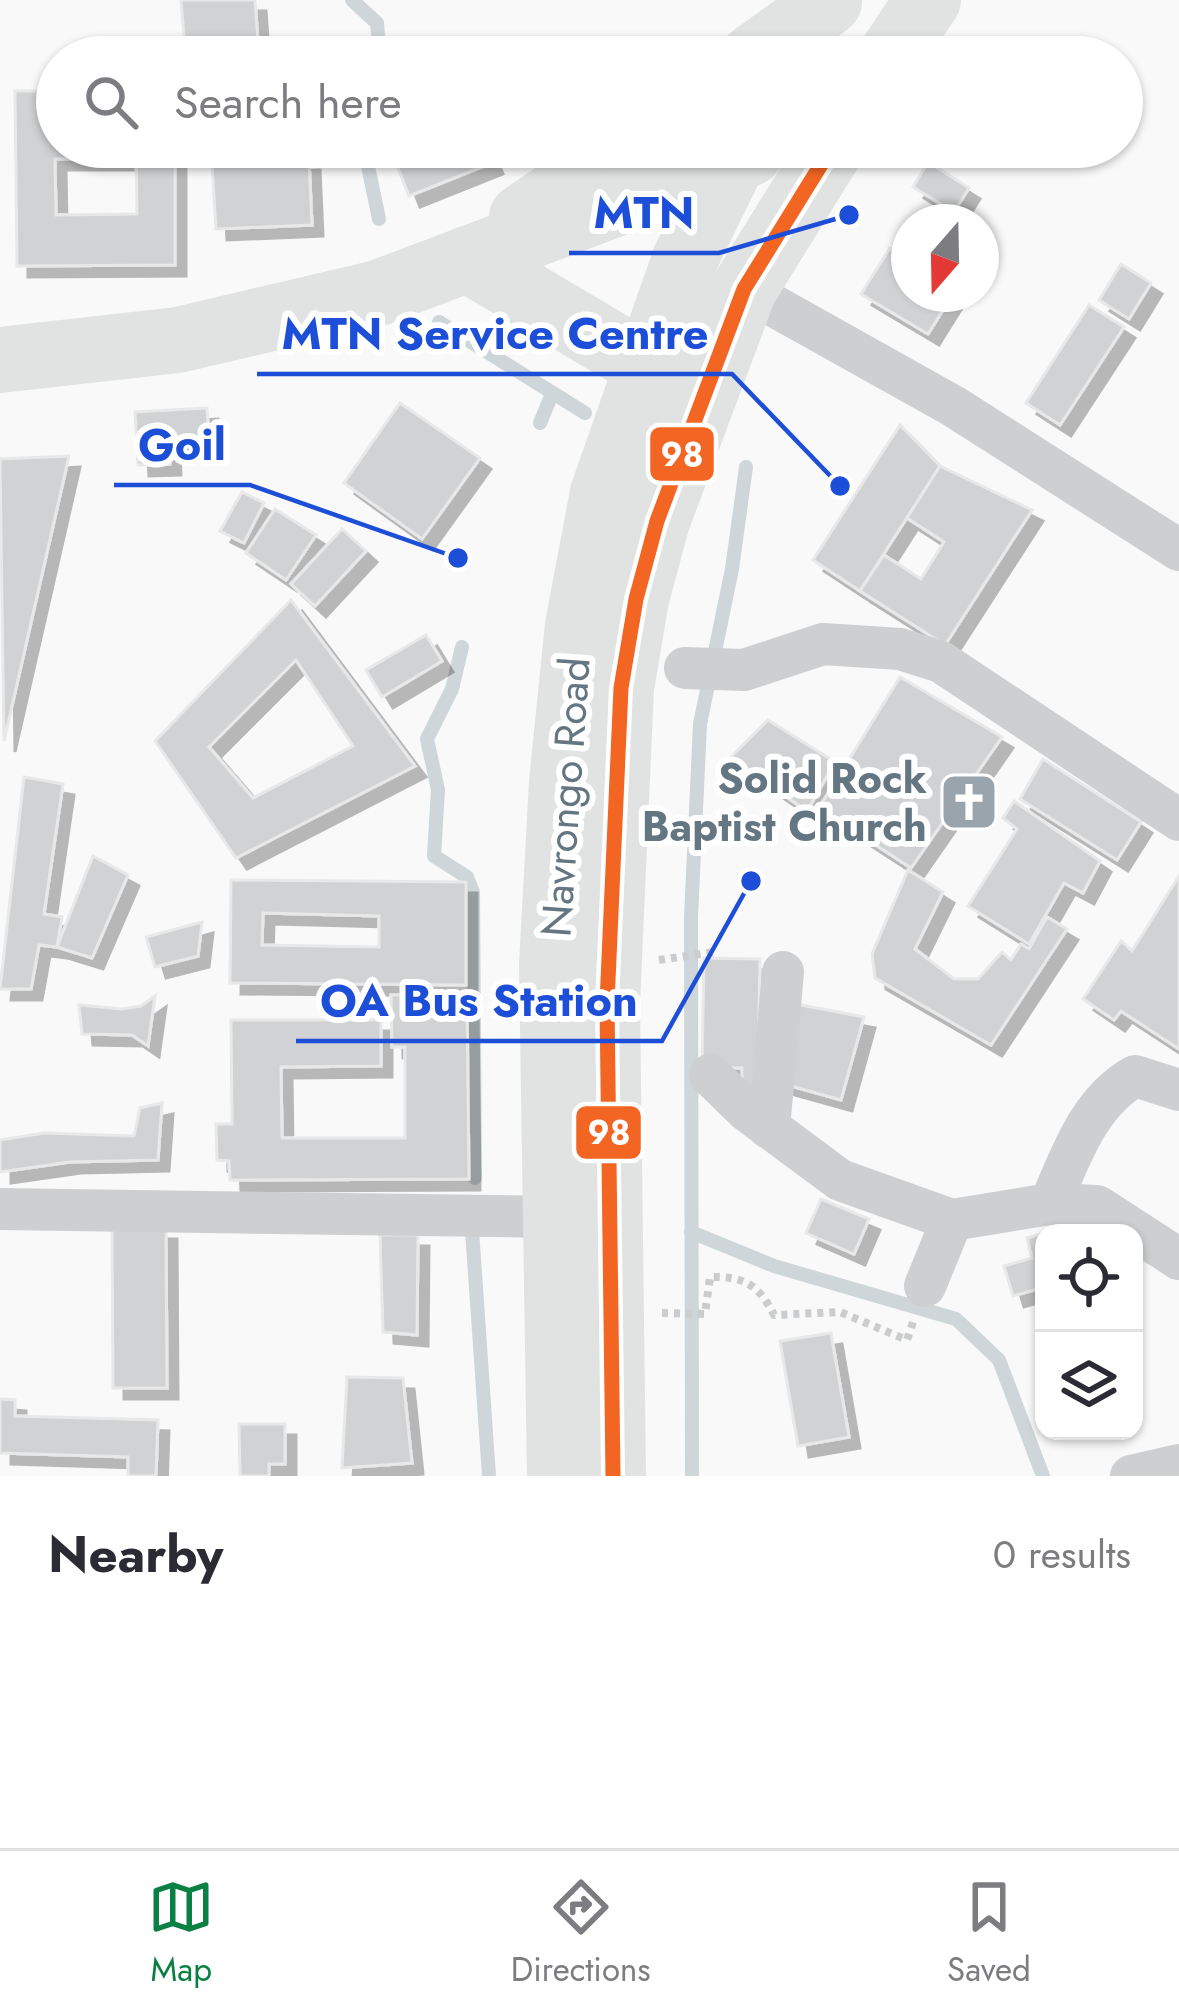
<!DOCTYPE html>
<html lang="en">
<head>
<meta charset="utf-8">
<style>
	:root { --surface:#fff; --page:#f7f7f7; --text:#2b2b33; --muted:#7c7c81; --line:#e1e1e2; --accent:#0b8043 }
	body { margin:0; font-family:Jost,sans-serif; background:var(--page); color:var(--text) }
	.controls { position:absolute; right:36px; bottom:36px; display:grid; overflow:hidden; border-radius:24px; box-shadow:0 3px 9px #0004 }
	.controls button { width:108px; height:108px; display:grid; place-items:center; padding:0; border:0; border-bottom:3px solid var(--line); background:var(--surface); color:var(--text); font:60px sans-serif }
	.compass { position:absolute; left:891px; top:204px; width:108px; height:108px; border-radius:50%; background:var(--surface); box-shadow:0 3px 9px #0004; rotate:200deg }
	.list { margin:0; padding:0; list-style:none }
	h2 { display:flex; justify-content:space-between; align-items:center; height:156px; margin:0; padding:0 48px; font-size:51px }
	h2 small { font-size:39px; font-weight:400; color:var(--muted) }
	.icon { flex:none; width:66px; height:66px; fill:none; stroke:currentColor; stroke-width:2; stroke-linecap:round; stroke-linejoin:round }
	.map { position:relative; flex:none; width:1179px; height:1476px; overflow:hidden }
	.search { position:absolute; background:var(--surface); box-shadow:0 3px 9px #0004; left:36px; right:36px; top:36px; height:132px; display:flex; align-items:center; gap:30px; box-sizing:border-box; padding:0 42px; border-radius:66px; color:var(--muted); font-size:45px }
	.sheet { height:372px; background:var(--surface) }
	nav { display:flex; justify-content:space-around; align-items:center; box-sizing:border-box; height:168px; border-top:3px solid var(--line); background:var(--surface); font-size:33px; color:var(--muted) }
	nav a { display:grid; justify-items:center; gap:6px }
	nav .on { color:var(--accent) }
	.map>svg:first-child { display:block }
</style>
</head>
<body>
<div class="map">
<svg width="1179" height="1476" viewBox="0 0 1179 1476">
	<defs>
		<filter id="shadow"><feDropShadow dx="11" dy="11" stdDeviation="0" flood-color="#0004"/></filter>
	</defs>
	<rect width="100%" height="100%" fill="#f9f9f9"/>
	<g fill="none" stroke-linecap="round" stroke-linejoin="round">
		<g stroke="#ced6d9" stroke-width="14">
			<polyline points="352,0 377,23 380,57"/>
			<polyline points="364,147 379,219"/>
			<polyline points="439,322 585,413"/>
			<polyline points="540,423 552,394"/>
			<polyline points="462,647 452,689 427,739 438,790 434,856 467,877 473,892 475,1178"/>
			<polyline points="472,1230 489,1476"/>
			<polyline points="691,1232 774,1266 956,1319 999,1360 1043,1476"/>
			<polyline points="692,1476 691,917 700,724 732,569 746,467"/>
		</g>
	</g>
	<g fill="#d0d2d3" stroke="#e8e8e8" stroke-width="3" fill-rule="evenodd" filter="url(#shadow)">
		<polygon points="181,0 255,0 258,42 185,47"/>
		<polygon points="15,91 57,91 57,147 126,147 126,159 55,159 56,215 137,214 136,147 175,147 175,265 17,266"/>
		<polygon points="415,147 485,147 492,163 409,196 394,158"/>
		<polygon points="309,159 312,225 216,229 212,164"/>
		<polygon points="928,162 969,188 954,212 913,187"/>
		<polygon points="890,248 909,260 909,294 953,294 928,334 861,294"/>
		<polygon points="1121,264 1151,283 1129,319 1099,300"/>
		<polygon points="1089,305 1124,327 1060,425 1026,403"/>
		<polygon points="400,403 480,458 422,539 344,483"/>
		<polygon points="207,408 209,443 169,445 170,464 138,465 135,412"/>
		<polygon points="900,425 940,466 860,591 813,560"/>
		<polygon points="69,456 4,741 0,459"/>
		<polygon points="940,466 1032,510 945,645 860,591 884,555 921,579 944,542 907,518"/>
		<polygon points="242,492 264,503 244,543 220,531"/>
		<polygon points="275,509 316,535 286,580 246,553"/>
		<polygon points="342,529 366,551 315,606 291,584"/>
		<path d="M291,600L415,766L236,858L155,741ZM296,660L353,746L253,798L209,747Z"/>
		<polygon points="426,635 442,661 382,697 366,670"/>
		<polygon points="900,677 1002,737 911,868 819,808"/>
		<polygon points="768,720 835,762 807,811 730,758"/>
		<polygon points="1043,759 1141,822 1117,860 1020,799"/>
		<polygon points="24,777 63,784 44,914 62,917 57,947 39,945 31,989 0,989"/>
		<polygon points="1014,801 1100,861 1083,893 1064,883 1029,944 968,906 1017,829 1003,818"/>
		<polygon points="93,856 128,875 92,958 57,947"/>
		<polygon points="908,870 943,892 915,949 954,979 978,979 1002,952 1011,960 1021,944 1029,949 1047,917 1067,929 991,1045 875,978 872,954"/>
		<polygon points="1179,876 1179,1049 1121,1011 1114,1020 1083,999 1121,941 1132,951"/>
		<path d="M231,880L466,882V985L230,983ZM263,913L379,916V947L262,945Z"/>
		<polygon points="202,922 198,956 155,967 146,937"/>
		<polygon points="704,958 760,959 758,1059 767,1098 742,1097 742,1068 702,1067"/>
		<polygon points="467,994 469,1179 230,1180 229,1161 217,1160 216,1124 232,1124 231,1020 381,1020 381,1066 281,1067 282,1138 405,1138 405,1047 392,1047 391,995"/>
		<polygon points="155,996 148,1046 132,1035 82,1034 79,1005 122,1009 141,1006"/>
		<polygon points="796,1004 864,1017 841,1100 780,1083"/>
		<polygon points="162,1103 158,1160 70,1162 0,1172 0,1140 44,1133 134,1136 140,1108"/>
		<polygon points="821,1199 869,1219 854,1254 806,1233"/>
		<polygon points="112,1228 166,1228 167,1388 113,1388"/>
		<polygon points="1044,1233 1044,1298 1041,1288 1013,1296 1004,1266 1032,1258 1027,1238"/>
		<polygon points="380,1235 418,1235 417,1335 383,1332"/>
		<polygon points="831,1333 849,1437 798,1446 780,1341"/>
		<polygon points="347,1377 403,1378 412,1463 342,1468"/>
		<polygon points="0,1399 15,1400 15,1416 158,1420 156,1476 128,1476 128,1457 0,1453"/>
		<polygon points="239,1424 285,1424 285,1464 269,1464 269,1476 240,1476"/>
	</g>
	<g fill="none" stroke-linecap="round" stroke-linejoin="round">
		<g stroke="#cbcccd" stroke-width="8" stroke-dasharray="6 6" stroke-linecap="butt">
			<polyline points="659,960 714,952"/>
			<path d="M662,1313L705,1314L710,1277C744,1276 759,1285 774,1315L840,1312L907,1340L913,1322"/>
		</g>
		<g stroke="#cecfd0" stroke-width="42">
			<polyline points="744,289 953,406 1179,550"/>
			<polyline points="685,668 744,670 823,644 900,649 941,662 1179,820"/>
			<polyline points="710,1075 747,1111 840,1180 952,1220 1050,1204 1097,1206 1179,1259"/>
			<polyline points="769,1128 783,972"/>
			<path d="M1050,1204C1071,1156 1088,1103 1135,1076L1179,1090"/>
			<polyline points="0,1209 554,1217"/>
			<polyline points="925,1286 952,1220"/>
			<polyline points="1131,1476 1179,1465"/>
		</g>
		<g stroke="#e1e2e2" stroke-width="66">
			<polyline points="753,57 829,2"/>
			<polyline points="890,57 928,0"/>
			<polyline points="522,217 625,147"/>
			<polyline points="467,259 686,389"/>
			<polyline points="0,360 178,340 378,293 750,153"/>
			<polyline points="560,1476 552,965 562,782 578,625 603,493 685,259 740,147"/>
			<polyline points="613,1476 607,1003 621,688 636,599 657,521 744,289 832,147"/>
		</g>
		<g stroke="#fff" stroke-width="24">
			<polyline id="bus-1" points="613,1476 607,1003 621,688 636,599 657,521 744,289 832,147"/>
		</g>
		<use href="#bus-1" stroke="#f26522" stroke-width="15"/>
	</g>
	<defs>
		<g id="church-square" transform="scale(3)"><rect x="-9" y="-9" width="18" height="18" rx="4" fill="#99a4ac" stroke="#fff"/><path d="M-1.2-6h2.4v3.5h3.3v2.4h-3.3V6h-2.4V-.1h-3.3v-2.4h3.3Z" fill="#fff"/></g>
	</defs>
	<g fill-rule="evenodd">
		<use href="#church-square" x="969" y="802"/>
	</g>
	<g text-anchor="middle" stroke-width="12" stroke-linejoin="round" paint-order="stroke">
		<g font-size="42" font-weight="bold" fill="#657683" stroke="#fff" text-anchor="end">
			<text x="927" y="793">Solid Rock<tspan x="927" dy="48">Baptist Church</tspan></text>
		</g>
		<g font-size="42" fill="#657683" stroke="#fff">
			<text transform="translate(565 797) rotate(-86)" y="15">Navrongo Road</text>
		</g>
	</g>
	<path fill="none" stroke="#1d4ed8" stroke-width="4.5" d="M849 215L719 253H569M840 486L732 374H257M458 558L250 485H114M751 881L662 1041H296"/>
	<g fill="#1d4ed8" stroke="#fff" stroke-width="4.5">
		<circle cx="849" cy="215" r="12"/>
		<circle cx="840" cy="486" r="12"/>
		<circle cx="458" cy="558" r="12"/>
		<circle cx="751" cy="881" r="12"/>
	</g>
	<g font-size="45" text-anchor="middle" font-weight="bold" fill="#1d4ed8" stroke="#fff" stroke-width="12" stroke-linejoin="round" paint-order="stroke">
		<text x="644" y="228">MTN</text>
		<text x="495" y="349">MTN Service Centre</text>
		<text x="182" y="460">Goil</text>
		<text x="479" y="1016">OA Bus Station</text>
	</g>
	<g stroke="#fff" stroke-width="4.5">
		<rect x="648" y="425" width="68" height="58" rx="12" fill="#f26522"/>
		<rect x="574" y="1104" width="69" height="57" rx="12" fill="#f26522"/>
	</g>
	<g font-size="33" text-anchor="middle" font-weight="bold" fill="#fff">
		<text x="682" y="466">98</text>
		<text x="609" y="1144">98</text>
	</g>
</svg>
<div class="controls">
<button><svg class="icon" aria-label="locate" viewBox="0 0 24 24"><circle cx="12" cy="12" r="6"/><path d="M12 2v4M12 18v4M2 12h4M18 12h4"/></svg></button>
<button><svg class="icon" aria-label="layers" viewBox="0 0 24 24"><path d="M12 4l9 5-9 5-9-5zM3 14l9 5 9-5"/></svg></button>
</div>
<svg class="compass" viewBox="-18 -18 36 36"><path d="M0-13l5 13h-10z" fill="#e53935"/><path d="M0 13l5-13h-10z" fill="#7c7c81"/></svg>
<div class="search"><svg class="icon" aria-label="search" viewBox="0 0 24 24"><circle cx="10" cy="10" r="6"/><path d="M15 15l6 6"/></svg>Search here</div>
</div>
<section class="sheet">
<h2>Nearby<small>0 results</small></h2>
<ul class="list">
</ul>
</section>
<nav>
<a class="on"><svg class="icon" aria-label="map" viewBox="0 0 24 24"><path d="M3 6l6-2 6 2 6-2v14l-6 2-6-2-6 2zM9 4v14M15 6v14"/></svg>Map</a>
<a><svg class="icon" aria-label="directions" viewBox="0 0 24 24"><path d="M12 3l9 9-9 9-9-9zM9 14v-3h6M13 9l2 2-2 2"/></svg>Directions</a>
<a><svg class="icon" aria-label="saved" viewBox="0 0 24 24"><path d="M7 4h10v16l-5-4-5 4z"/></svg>Saved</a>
</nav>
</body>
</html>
